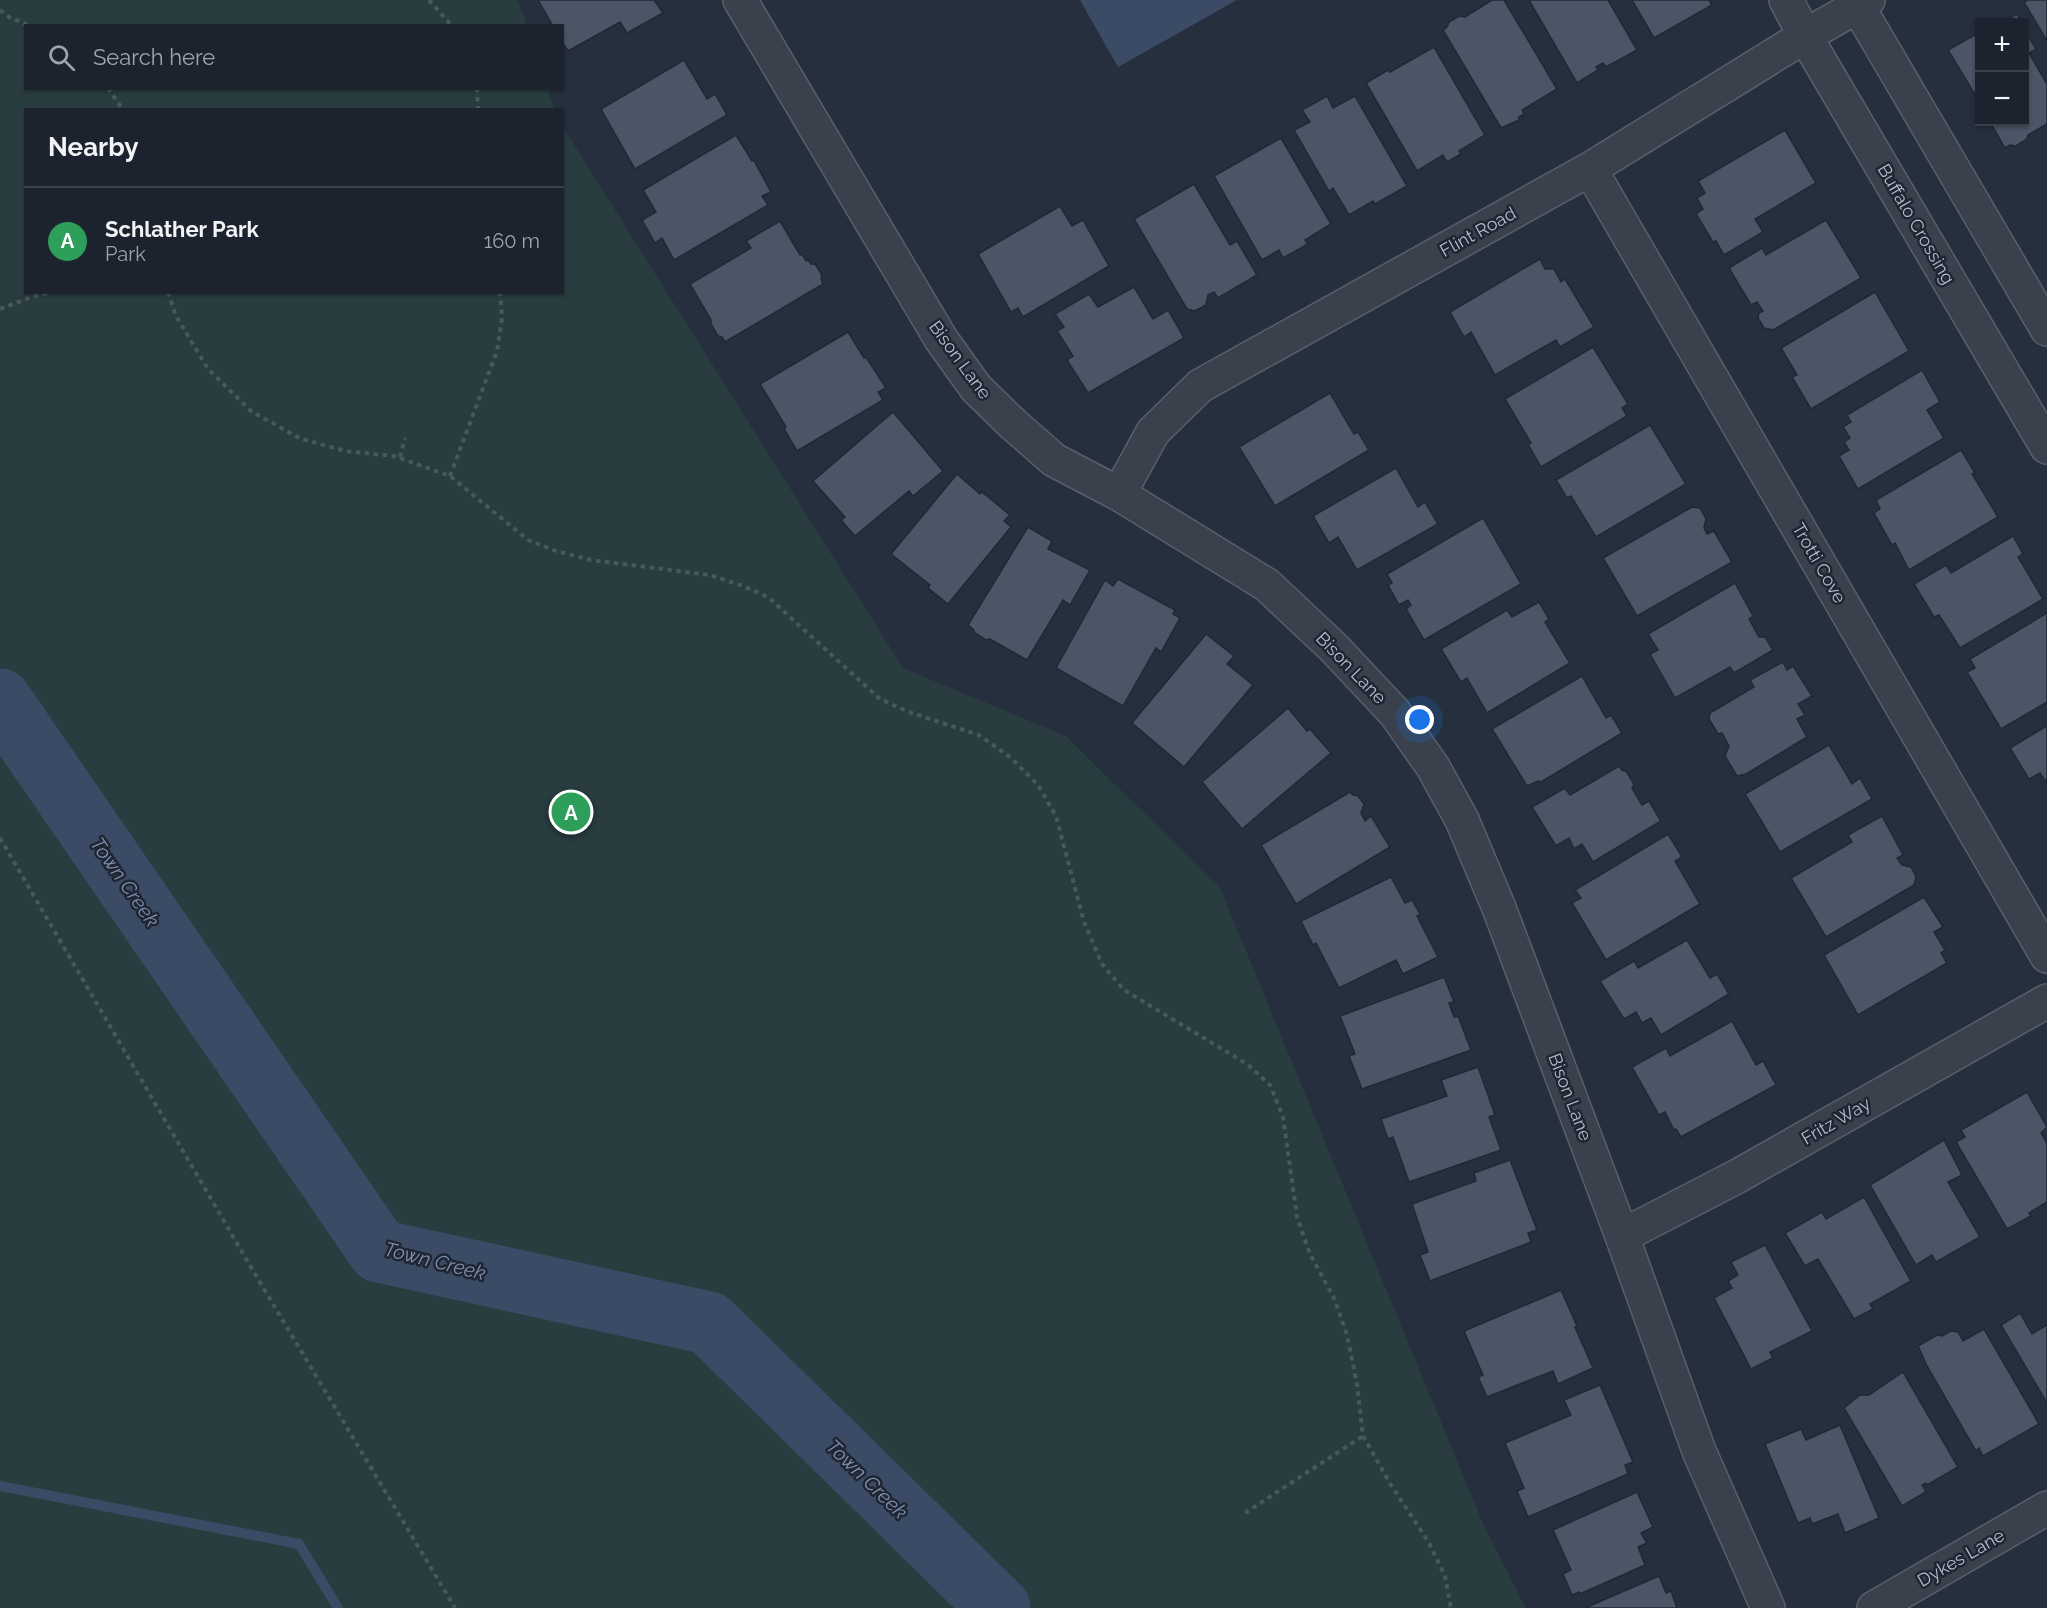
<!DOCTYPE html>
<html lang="en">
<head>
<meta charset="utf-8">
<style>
	:root { --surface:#1c232e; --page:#292f3a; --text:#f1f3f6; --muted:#a0a4aa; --line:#3a404a; --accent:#91b1f2 }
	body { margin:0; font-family:Raleway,sans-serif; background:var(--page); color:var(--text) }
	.controls { position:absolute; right:18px; top:18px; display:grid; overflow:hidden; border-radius:0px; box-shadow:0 2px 4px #0004 }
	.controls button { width:54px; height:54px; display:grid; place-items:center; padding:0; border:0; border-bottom:2px solid var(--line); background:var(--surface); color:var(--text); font:30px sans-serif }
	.you { position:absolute; left:1420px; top:720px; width:21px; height:21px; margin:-15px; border:4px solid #fff; border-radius:50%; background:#1a73e8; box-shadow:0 0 0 9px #1a73e833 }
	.badge { display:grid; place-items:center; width:39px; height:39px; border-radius:50%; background:var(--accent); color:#fff; font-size:20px; font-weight:700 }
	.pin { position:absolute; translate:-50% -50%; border:3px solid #fff; box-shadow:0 2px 6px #0006 }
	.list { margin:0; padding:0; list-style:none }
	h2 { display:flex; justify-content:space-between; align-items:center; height:78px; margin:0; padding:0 24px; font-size:26px }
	h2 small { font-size:20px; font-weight:400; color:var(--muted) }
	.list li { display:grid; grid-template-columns:39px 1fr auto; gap:18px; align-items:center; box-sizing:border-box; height:108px; padding:0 24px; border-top:2px solid var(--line) }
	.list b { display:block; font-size:22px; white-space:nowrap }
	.list p { margin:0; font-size:20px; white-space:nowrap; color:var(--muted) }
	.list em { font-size:20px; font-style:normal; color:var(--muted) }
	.icon { flex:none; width:33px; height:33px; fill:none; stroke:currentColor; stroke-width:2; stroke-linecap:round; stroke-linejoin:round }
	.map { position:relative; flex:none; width:2047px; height:1608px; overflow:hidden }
	.search { position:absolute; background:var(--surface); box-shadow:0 2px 4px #0004; left:24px; top:24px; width:540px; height:66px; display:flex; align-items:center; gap:15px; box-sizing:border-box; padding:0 21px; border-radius:0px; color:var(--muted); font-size:22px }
	.panel { position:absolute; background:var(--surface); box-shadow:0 2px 4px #0004; left:24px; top:108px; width:540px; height:186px; border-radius:0px }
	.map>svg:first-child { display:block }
</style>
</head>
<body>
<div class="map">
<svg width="2047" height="1608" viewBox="0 0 2047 1608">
	<rect width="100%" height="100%" fill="#262f3d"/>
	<polygon fill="#293c3f" points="0,0 518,0 527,25 26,26 26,88 548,88 554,109 26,110 26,292 562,292 563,127 903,668 1066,736 1220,888 1485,1528 1526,1608 0,1608"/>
	<polygon fill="#3c4b65" points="1080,0 1237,0 1118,67"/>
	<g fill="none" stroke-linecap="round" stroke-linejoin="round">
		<polyline stroke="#3c4b65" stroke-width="10" points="0,1486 299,1544 338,1608"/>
		<polyline stroke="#3c4b65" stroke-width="63" points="0,700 379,1251 709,1323 999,1608"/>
	</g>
	<g fill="#4c5566" stroke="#212835" stroke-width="1.5">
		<polygon points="538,0 654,0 663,13 627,33 620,22 568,51 562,42 562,26 553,26"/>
		<polygon points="1492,0 1504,0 1557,89 1522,110 1524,114 1519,117 1519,120 1501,128 1443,30 1447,27 1449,22 1459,16 1465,17"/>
		<polygon points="1529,0 1608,0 1637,50 1606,67 1603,63 1596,67 1598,70 1577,83"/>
		<polygon points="1632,0 1709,0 1712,5 1654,38"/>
		<polygon points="2028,0 2047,0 2047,41 2024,2"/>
		<polygon points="2017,14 2021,22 2003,22"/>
		<polygon points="2024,28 2036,49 2029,53 2047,84 2047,124 2028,135 2027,139 2016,146 2010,145 2005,148 1990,122 2024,122"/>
		<polygon points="1980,32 1980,103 1948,50"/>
		<polygon points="1434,47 1485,135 1459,151 1461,154 1447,162 1443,155 1417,171 1366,83 1388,70 1390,72"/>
		<polygon points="684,60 707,99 715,94 727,115 635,169 601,109"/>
		<polygon points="1327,96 1333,108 1355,96 1407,186 1375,204 1373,201 1349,215 1333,188 1329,191 1294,130 1310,122 1302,110"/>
		<polygon points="1785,130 1816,183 1755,219 1763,232 1724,255 1716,241 1713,242 1696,214 1703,209 1697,198 1705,193 1698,181"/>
		<polygon points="736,135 752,161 753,159 771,192 762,196 768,205 674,260 662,238 655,243 642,220 656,212 643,190"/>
		<polygon points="1281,138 1331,224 1305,240 1308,244 1283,258 1279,250 1262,260 1214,176"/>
		<polygon points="1194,184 1230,245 1237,241 1257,275 1218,298 1214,292 1208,295 1206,305 1195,311 1187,309 1134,219"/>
		<polygon points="1060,206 1072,226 1083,220 1109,266 1023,317 1018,308 1011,312 978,254"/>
		<polygon points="1826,220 1861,278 1773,330 1764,328 1758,318 1759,313 1763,311 1757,302 1751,305 1729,268 1762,248 1766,255"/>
		<polygon points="780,221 800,255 802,254 806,261 808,260 811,264 815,264 822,275 821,279 823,284 725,342 722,337 718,336 711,324 711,320 690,284 751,248 746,241"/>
		<polygon points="1540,259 1545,269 1554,269 1561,282 1565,279 1594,327 1560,347 1556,340 1495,375 1471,332 1464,337 1450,312"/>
		<polygon points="1134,287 1153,319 1168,310 1184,338 1088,393 1067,360 1073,356 1057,331 1064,327 1055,314 1089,294 1098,307"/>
		<polygon points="1875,292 1909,351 1811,409 1792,377 1797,375 1781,348"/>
		<polygon points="848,332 864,358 866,357 886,388 878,392 883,400 797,451 784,429 786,427 760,384"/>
		<polygon points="1593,347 1628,404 1622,408 1627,416 1541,467 1528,444 1531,443 1505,399"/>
		<polygon points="1922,370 1940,402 1927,410 1944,438 1858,489 1839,456 1849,450 1844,442 1850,438 1843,427 1851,422 1847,415"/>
		<polygon points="1330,393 1354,434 1358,432 1369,450 1275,506 1239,447"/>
		<polygon points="893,412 943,471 913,496 909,491 855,536 841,520 845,517 813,481"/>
		<polygon points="1650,425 1686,484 1596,537 1571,496 1567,498 1556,480"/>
		<polygon points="1961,450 1975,473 1972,474 1998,517 1909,570 1895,543 1892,545 1874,513 1880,509 1876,500"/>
		<polygon points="1396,468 1418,507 1425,502 1438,524 1357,570 1338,537 1329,543 1313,516"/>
		<polygon points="957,474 980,494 982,492 1010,515 1004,521 1011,527 948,604 928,588 930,585 891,554"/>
		<polygon points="1692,507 1700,508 1706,519 1704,528 1707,534 1714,531 1732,562 1637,616 1603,558"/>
		<polygon points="1483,518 1521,584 1424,640 1406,609 1411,605 1408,600 1399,605 1388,585 1392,583 1387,574"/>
		<polygon points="1028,527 1052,541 1048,549 1090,570 1070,605 1063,600 1027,660 990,639 986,640 975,633 973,629 968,625"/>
		<polygon points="2013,536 2023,554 2018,557 2043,599 1960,648 1939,615 1934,617 1914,584 1946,565 1951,573"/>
		<polygon points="1118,579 1175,610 1173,614 1180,618 1161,652 1156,648 1123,706 1056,668 1105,580 1113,586"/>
		<polygon points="1735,583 1753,616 1749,619 1759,637 1765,637 1773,650 1734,673 1730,667 1675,698 1650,654 1658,650 1648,634"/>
		<polygon points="1539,602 1549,619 1545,622 1570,663 1487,713 1467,678 1461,682 1441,649 1507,610 1512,617"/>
		<polygon points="2047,613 2047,702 2001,729 1967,672 1975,668 1970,659"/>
		<polygon points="1206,634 1234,656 1227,664 1253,685 1184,767 1132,723"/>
		<polygon points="1783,662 1787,670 1793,666 1812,696 1798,704 1805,715 1797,719 1807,737 1746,774 1737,776 1725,756 1729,746 1722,733 1718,734 1709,719 1710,713 1754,687 1750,680"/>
		<polygon points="1582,676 1606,718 1611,715 1622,733 1541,782 1538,781 1527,786 1492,729"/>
		<polygon points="1288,708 1307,731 1310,729 1331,753 1242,829 1202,782"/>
		<polygon points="2047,726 2047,783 2040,773 2029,779 2010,748"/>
		<polygon points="1829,745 1852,784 1860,778 1872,799 1780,852 1745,794"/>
		<polygon points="1619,766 1622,770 1626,771 1634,784 1632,788 1642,805 1649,801 1661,821 1593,862 1582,844 1574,849 1569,838 1556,846 1532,807 1565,788 1570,795"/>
		<polygon points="1350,792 1353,795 1358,796 1364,804 1361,813 1365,821 1371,816 1390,847 1296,904 1261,845"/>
		<polygon points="1882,816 1903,855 1897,858 1902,865 1911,867 1916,877 1914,885 1826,937 1791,878 1852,842 1848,835"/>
		<polygon points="1668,834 1682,857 1675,861 1700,904 1606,960 1572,903 1581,898 1575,890"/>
		<polygon points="1391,877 1405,903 1412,900 1420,914 1417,916 1438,957 1403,974 1396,960 1339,988 1316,943 1313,945 1301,921"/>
		<polygon points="1924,897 1943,927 1934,932 1945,950 1941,953 1947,963 1858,1015 1824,955"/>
		<polygon points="1687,940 1710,978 1717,974 1729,994 1661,1035 1651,1018 1642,1023 1636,1012 1624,1019 1600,981 1634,961 1638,968"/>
		<polygon points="1444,977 1454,1002 1449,1003 1454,1017 1458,1016 1471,1050 1362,1089 1349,1056 1355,1054 1340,1016"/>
		<polygon points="1732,1021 1756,1065 1763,1061 1776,1085 1681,1137 1676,1129 1674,1130 1665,1112 1659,1115 1632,1067 1666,1048 1670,1056"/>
		<polygon points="1478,1067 1495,1115 1489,1117 1501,1150 1409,1182 1393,1137 1388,1139 1381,1119 1447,1096 1441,1080"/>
		<polygon points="2027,1092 2047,1127 2041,1133 2047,1143 2047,1202 2029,1213 2031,1216 2007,1229 1956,1142 1965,1137 1961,1130"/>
		<polygon points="1944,1140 1962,1175 1948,1182 1980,1237 1936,1262 1932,1255 1916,1265 1870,1185"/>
		<polygon points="1510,1160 1537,1230 1528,1233 1531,1242 1430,1281 1420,1255 1428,1252 1412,1204 1476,1181 1474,1173"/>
		<polygon points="1864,1197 1911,1281 1870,1304 1873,1309 1854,1319 1818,1259 1805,1266 1785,1233 1822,1212 1826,1219"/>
		<polygon points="1765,1245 1812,1331 1770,1352 1773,1358 1751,1369 1714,1298 1732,1288 1728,1281 1738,1275 1731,1262"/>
		<polygon points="1561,1290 1577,1326 1575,1327 1593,1368 1558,1384 1553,1371 1487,1397 1478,1377 1483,1375 1464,1331"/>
		<polygon points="2020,1313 2032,1334 2047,1325 2047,1403 2001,1325"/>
		<polygon points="1984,1329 2039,1424 1983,1456 1979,1448 1976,1451 1926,1364 1918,1346 1937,1335 1942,1336 1951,1331 1958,1332 1963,1341"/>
		<polygon points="1903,1372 1958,1467 1927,1485 1926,1483 1922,1485 1926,1492 1902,1506 1844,1408 1860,1395 1869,1395"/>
		<polygon points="1600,1385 1633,1462 1625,1465 1628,1474 1528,1517 1517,1491 1524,1488 1505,1443 1571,1415 1564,1400"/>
		<polygon points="1840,1425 1879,1518 1845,1533 1838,1514 1812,1524 1810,1518 1798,1523 1765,1444 1801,1429 1806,1440"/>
		<polygon points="1637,1492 1653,1527 1641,1533 1647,1543 1638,1547 1645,1565 1580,1594 1579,1592 1572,1595 1563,1574 1571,1570 1553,1530"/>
		<polygon points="1659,1576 1666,1593 1671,1591 1677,1608 1585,1608"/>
	</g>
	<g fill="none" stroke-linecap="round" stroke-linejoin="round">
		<g stroke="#585f6b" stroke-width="36">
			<g id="minor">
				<polyline points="740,0 941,339 976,388 1013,424 1054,460 1119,494 1267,585 1334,648 1395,713 1433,767 1462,820 1499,908 1622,1236 1699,1451 1768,1608"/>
				<polyline points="1786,0 1805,36 2047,447"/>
				<polyline points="1854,0 2047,329"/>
				<polyline points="1590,169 2047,956"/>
				<polyline points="1119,494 1153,432 1200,386 1590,169 1805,36 1868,0"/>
				<polyline points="1622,1236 1736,1177 2047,1001"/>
				<polyline points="1874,1608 2047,1508"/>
			</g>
		</g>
		<g stroke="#48595d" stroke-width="4" stroke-dasharray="4.5 4.5" stroke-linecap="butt">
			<polyline points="429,0 452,26"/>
			<polyline points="0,10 9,17 30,26"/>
			<polyline points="108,88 123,110"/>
			<polyline points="477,88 478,110"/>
			<polyline points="168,292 176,316 208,369 251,411 299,438 345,451 394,456 450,476 528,540 556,551 591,560 710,575 743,586 768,597 880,699 909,712 979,735 1010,757 1038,785 1056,816 1084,922 1102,964 1124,990 1247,1064 1270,1085 1283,1117 1297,1217 1310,1254 1334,1298 1347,1335 1357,1384 1363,1436 1391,1485 1428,1541 1445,1576 1451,1608"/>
			<polyline points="0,309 29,298 51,292"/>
			<polyline points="400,457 405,438"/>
			<polyline points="450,476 497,351 502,318 500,292"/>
			<polyline points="0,838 252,1269 455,1608"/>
			<polyline points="1245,1513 1363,1436"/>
		</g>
		<use href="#minor" stroke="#3a414d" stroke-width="33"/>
	</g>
	<g text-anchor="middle" stroke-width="5" stroke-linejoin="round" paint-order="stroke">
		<g font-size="18" fill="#b6bcc8" stroke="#1f2633">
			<text transform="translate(1916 224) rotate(60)" y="6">Buffalo Crossing</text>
			<text transform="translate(1478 232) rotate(-29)" y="6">Flint Road</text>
			<text transform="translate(960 360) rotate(54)" y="6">Bison Lane</text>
			<text transform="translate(1819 563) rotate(60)" y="6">Trotti Cove</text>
			<text transform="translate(1351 668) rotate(46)" y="6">Bison Lane</text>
			<text transform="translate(1570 1097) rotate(69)" y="6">Bison Lane</text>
			<text transform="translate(1836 1121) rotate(-30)" y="6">Fritz Way</text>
			<text transform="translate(1961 1558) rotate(-30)" y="6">Dykes Lane</text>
		</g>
		<g font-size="20" font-style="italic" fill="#7f90ae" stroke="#1f2633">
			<text transform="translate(125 882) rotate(55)" y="7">Town Creek</text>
			<text transform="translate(435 1261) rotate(14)" y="7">Town Creek</text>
			<text transform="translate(867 1479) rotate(44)" y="7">Town Creek</text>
		</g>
	</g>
</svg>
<div class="controls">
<button>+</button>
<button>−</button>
</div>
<div class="you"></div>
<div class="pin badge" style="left:571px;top:812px;background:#2e9e5b">A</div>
<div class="search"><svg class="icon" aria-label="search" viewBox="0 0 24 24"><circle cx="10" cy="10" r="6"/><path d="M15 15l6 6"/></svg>Search here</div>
<section class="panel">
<h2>Nearby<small></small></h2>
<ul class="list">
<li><span class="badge" style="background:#2e9e5b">A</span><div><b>Schlather Park</b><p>Park</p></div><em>160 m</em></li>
</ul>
</section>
</div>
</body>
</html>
